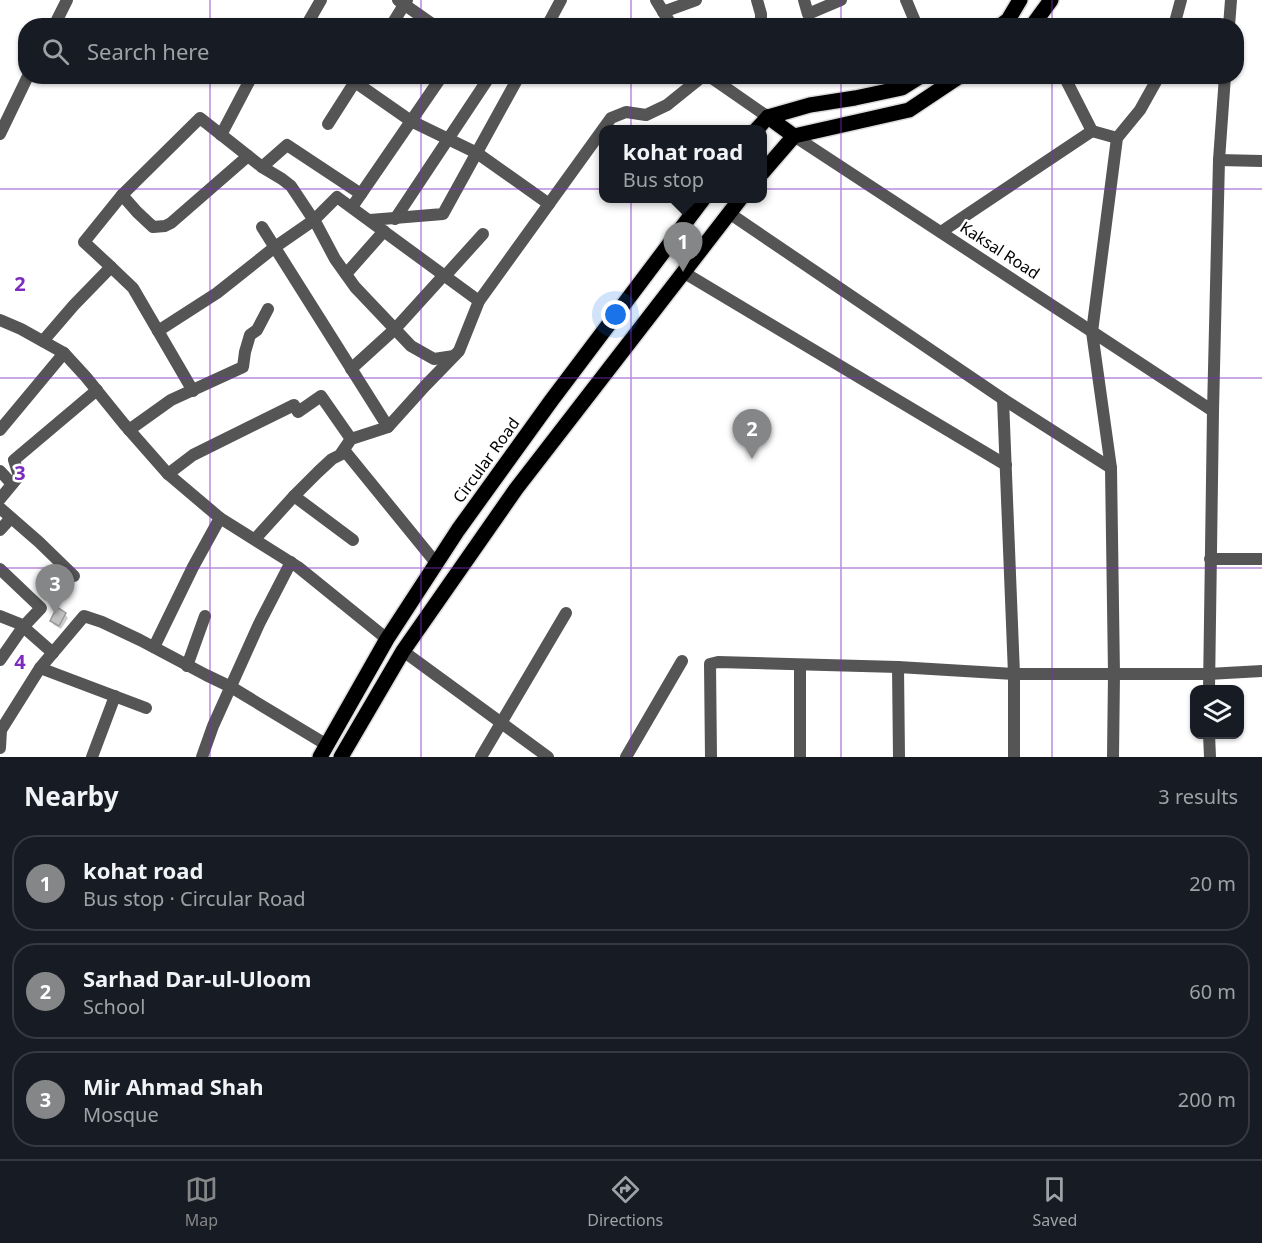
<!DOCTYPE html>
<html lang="en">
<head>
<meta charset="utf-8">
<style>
	:root { --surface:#171b24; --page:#20242c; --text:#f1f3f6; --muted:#9ea1a6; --line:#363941; --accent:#858687 }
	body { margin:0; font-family:"Noto Sans",sans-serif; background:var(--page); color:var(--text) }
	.controls { position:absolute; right:18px; bottom:18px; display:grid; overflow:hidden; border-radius:12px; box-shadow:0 2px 4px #0004 }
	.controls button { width:54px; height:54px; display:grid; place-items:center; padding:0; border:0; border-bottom:2px solid var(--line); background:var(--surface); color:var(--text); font:30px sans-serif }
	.you { position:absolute; left:616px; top:315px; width:21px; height:21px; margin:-15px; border:4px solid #fff; border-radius:50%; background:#1a73e8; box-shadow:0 0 0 9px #1a73e833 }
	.badge { display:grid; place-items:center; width:39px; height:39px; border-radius:50%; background:var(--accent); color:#fff; font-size:20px; font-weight:700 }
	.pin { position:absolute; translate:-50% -50px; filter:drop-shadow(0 2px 3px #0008) }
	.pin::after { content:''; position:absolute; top:32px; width:21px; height:18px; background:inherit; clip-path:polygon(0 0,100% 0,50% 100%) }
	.popup { position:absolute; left:599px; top:125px; width:168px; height:78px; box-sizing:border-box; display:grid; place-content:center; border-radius:12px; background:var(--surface); filter:drop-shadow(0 2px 4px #0005); font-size:20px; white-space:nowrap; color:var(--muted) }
	.popup b { font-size:22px; color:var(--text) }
	.popup::after { content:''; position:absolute; left:50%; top:100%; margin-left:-12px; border:12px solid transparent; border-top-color:var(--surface) }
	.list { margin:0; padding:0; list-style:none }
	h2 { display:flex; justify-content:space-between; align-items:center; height:78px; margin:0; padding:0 24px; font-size:26px }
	h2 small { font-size:20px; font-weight:400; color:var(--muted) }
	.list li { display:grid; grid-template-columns:39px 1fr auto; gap:18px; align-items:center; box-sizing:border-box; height:96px; margin:0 12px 12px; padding:0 12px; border:2px solid var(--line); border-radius:24px }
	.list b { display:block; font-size:22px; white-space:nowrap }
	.list p { margin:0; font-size:20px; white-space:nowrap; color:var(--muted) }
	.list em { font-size:20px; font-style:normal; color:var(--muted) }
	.icon { flex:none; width:33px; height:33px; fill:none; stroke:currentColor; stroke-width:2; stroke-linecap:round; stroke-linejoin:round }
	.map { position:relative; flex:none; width:1262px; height:757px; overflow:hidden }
	.search { position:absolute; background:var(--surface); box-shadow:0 2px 4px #0004; left:18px; right:18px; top:18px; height:66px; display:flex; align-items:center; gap:15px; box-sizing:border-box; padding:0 21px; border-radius:24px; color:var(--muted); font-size:22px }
	.sheet { height:402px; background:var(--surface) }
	nav { display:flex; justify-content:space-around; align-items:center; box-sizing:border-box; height:84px; border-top:2px solid var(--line); background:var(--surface); font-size:16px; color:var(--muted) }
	nav a { display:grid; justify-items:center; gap:3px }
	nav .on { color:var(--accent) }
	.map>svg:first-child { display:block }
</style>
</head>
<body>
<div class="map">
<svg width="1262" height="757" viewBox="0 0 1262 757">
	<rect width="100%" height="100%" fill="#fff"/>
	<polygon fill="#0003" points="65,614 68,618 61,629 54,625 51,621"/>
	<polygon fill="#c4c4c4" stroke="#999" stroke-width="1.5" points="57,607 66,613 59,626 50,621"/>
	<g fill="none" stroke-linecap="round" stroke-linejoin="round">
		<g stroke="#dbdbdb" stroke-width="18">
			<g id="primary">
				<polyline points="1000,26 1008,20 1020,0"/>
				<polyline points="1032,26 1051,0"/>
				<polyline points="768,117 794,136"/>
				<polyline points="756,130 768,117 810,105 855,98 902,88 921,76"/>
				<polyline points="762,173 794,136 909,110 960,76"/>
				<polyline points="320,757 387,639 458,530 551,401 704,198"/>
				<polyline points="341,757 403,651 516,489 741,198"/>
			</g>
		</g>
		<g stroke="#555" stroke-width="12">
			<polyline points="398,0 435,26"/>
			<polyline points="757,0 761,14 761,26"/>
			<polyline points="804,0 808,14 841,0"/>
			<polyline points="906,0 917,26"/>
			<polyline points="663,12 696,0"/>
			<polyline points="306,26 321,0"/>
			<polyline points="391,26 407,0"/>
			<polyline points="547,26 561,0"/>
			<polyline points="355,82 411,121 477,153 549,204"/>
			<polyline points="328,124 358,77"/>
			<polyline points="221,135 252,76"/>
			<polyline points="262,167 287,145 361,194"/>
			<polyline points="122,195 137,212 153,227 165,226 171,223 248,156"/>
			<polyline points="352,207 442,76"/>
			<polyline points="395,219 490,76"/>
			<polyline points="370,220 443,214 519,76"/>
			<polyline points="262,227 388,427"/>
			<polyline points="111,267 133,288 193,391"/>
			<polyline points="346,274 384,231"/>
			<polyline points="445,276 483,234"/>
			<polyline points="158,331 217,293 275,247 314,220 337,197 479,301"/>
			<polyline points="43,341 74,305 111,267 84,242 122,195 200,118 262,167 282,179 291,186 317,225 335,259 355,287 411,346 434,359 454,356"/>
			<polyline points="351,369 395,329 444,275"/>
			<polyline points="0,430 64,353"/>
			<polyline points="129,430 171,400 243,367 245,352 250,335 257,330 268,309"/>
			<polyline points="344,450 436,563"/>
			<polyline points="0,471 12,484"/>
			<polyline points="294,496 353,540"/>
			<polyline points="0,499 19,476 14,460 97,390"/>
			<polyline points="0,508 39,542 74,576"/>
			<polyline points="0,530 11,518"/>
			<polyline points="0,569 41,608 23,627 0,660"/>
			<polyline points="0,616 20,624 53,653"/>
			<polyline points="154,647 193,567 220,518"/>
			<polyline points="187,666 205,616"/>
			<polyline points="40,668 146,708"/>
			<polyline points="0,748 1,730 40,668 84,616 102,622 140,640 206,675 231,687 327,745"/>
			<polyline points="92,757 115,696"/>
			<polyline points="202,757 213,726 259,624 291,562"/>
		</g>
		<g stroke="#555" stroke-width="12">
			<polyline points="656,0 672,26"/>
			<polyline points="54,26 67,0"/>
			<polyline points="1174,26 1181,0"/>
			<polyline points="1229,26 1231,0"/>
			<polyline points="709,76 768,117"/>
			<polyline points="1064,76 1092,131 1117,138"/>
			<polyline points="0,134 28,76"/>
			<polyline points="794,136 1213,411"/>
			<polyline points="1219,160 1262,161"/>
			<polyline points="729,213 1003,399 1111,468"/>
			<polyline points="941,232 1092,131"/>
			<polyline points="683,272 1006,465"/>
			<polyline points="0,320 21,329 64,353 86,377 124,424 168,474 220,518 298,567 387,639"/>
			<polyline points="1003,399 1014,674 1014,757"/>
			<polyline points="168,474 193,455 294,405 298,412 321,396 351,439"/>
			<polyline points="255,539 294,496 318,472 332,459 340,455 351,439 388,427 425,386 459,351 479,301 611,118 626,112 646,115 667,105 703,76"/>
			<polyline points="1210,559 1262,559"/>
			<polyline points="403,651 548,757"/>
			<polyline points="898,667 899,757"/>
			<polyline points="1209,690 1213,411 1219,160 1225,76"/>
			<polyline points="1209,734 1210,757"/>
			<polyline points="481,757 566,613"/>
			<polyline points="626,757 682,661"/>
			<polyline points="711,757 710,664 718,662 898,667 1014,674 1208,674 1262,671"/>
			<polyline points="800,757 800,665"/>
			<polyline points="1113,757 1114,674 1111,468 1092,332 1117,138 1140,110 1159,76"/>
		</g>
		<use href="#primary" stroke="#000" stroke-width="15"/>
	</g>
	<path fill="none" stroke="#7b2cbf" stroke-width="1.5" stroke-opacity="0.55" d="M210,0V26M421,0V26M631,0V26M841,0V26M1052,0V26M210,76V757M421,76V757M631,76V757M841,76V757M1052,76V757M0,189H1262M0,378H1262M0,568H1262"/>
	<g text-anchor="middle" stroke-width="5" stroke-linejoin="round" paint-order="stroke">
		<g font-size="16" fill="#000" stroke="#fff">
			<text transform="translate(1000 250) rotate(33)" y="6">Kaksal Road</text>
			<text transform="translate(486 460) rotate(-54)" y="6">Circular Road</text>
		</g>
	</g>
	<g font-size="20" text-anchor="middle" font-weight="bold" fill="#7b2cbf" stroke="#fff" stroke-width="5" stroke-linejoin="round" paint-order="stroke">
		<text x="20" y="291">2</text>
		<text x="20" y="480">3</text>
		<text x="20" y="669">4</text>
	</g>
</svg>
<div class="controls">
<button><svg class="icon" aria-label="layers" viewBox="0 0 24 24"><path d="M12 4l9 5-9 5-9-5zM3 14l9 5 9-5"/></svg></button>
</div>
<div class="you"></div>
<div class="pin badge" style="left:683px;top:272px">1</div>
<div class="popup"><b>kohat road</b>Bus stop</div>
<div class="pin badge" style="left:752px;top:459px">2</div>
<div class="pin badge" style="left:55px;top:614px">3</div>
<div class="search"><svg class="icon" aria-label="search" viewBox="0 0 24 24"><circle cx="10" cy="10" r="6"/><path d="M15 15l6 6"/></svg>Search here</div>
</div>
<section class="sheet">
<h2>Nearby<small>3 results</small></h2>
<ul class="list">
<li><span class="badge">1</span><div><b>kohat road</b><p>Bus stop · Circular Road</p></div><em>20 m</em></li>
<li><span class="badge">2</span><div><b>Sarhad Dar-ul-Uloom</b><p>School</p></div><em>60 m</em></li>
<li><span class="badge">3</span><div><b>Mir Ahmad Shah</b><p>Mosque</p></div><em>200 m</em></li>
</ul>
</section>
<nav>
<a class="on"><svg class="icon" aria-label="map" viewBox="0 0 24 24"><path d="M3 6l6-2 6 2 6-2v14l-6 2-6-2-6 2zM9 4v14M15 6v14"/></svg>Map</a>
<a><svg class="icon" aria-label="directions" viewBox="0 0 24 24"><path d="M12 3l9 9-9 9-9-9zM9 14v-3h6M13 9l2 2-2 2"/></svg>Directions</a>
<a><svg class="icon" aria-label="saved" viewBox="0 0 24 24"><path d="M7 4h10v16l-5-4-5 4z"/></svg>Saved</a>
</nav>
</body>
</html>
